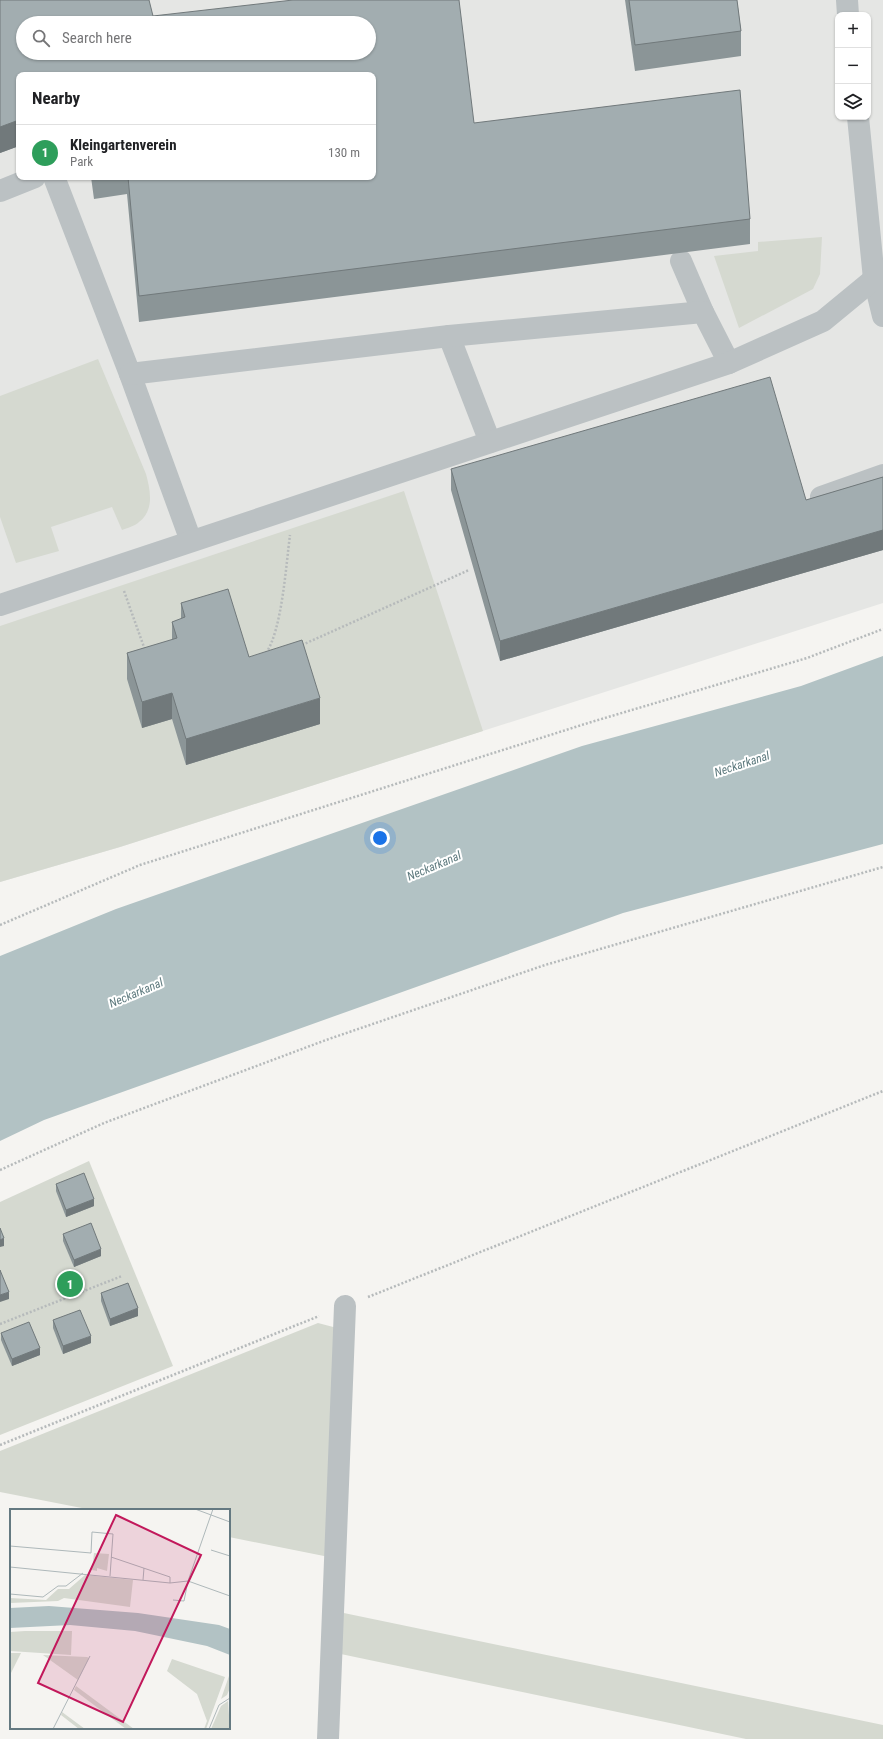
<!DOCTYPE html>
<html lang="en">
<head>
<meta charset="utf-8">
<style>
	:root { --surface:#fff; --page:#f6f6f6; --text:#202124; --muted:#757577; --line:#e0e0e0; --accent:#0b8043 }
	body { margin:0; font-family:"Roboto Condensed",sans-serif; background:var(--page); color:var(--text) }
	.controls { position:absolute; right:12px; top:12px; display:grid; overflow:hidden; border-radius:8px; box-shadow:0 1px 3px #0004 }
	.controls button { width:36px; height:36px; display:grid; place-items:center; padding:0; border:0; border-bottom:1px solid var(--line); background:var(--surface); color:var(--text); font:20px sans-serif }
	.you { position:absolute; left:380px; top:838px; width:14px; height:14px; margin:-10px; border:3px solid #fff; border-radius:50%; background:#1a73e8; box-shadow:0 0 0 6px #1a73e833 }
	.badge { display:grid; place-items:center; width:26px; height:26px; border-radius:50%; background:var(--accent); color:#fff; font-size:13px; font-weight:700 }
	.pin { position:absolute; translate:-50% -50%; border:2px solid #fff; box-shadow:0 1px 4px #0006 }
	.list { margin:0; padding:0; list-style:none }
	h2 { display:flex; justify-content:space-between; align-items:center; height:52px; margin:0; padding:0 16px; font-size:17px }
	h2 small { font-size:13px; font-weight:400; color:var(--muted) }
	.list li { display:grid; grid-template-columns:26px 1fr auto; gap:12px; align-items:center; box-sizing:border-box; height:56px; padding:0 16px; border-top:1px solid var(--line) }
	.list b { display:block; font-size:15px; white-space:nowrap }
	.list p { margin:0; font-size:13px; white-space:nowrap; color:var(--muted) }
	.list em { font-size:13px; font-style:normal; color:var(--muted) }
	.icon { flex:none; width:22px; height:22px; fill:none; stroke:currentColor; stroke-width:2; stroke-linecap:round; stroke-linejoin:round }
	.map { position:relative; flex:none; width:883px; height:1739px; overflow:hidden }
	.search { position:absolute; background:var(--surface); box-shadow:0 1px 3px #0004; left:16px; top:16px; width:360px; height:44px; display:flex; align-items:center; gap:10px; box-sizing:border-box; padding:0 14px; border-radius:22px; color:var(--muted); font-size:15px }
	.panel { position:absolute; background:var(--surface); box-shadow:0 1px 3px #0004; left:16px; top:72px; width:360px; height:108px; border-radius:8px }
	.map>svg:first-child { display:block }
</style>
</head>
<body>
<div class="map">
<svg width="883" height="1739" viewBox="0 0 883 1739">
	<rect width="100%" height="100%" fill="#f5f4f1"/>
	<path fill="#e5e6e4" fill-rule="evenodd" d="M0,0H883V603L120,847L0,882ZM838,15H868V117H838ZM23,23H369V53H23ZM19,75H373V177H19Z"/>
	<g fill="#d5d9d0">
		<polygon points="822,237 820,274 813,289 739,328 714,256 758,251 758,242"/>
		<path d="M98,359L146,474C150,489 155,510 139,522C135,526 127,528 122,530L112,507L51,527L59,551L16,563L0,517V396Z"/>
		<polygon points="404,491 483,731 120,847 0,882 0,626"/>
		<polygon points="89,1161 173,1366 0,1435 0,1202"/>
		<polygon points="318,1323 337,1328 329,1557 229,1537 229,1510 92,1510 0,1492 0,1451"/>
		<polygon points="339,1612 883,1725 883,1739 746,1739 336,1653"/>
	</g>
	<polygon fill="#b2c2c4" points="883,656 883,844 623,913 44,1120 0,1141 0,956 116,909 582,746 801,686"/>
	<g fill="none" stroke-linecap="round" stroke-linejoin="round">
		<g stroke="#b6babb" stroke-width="2.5" stroke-dasharray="2 2" stroke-linecap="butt">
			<polyline points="124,591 145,650"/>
			<polyline points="302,645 469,570"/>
			<path d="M266,653C282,630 286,565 290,535"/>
			<polyline points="0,925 140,865 588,723 807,658 883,629"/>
			<polyline points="0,1170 104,1123 326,1040 545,965 883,867"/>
			<polyline points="368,1297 883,1091"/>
			<polyline points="0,1324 122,1276"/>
			<polyline points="0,1445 319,1316"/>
		</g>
		<g stroke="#bbc1c3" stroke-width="22">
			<polyline points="847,0 848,15"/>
			<polyline points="858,117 874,279 883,316"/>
			<polyline points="54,177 130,374 191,541"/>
			<polyline points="0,191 35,177"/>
			<polyline points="681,261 703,312"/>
			<polyline points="449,336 490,442"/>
			<polyline points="130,374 449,336 703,312 729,363"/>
			<polyline points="821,497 883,475"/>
			<polyline points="0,605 729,363 823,321 874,279 883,279"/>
			<polyline points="328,1739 345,1306"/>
		</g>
	</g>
	<g fill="#8b9597">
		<polygon points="0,0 153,16 474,123 750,219 750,244 139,322 127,194 94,199 91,177 373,177 19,75 19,146 0,153"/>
		<polygon points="625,0 737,0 741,31 741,56 635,71"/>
		<polygon points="451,469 806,500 883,477 883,550 500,661 451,490"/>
		<polygon points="181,603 249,657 320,724 186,765 172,719 142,728 127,679 127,653 172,640 172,622 181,619"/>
		<polygon points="56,1184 94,1206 66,1217 56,1191"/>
		<polygon points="63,1234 101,1256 74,1267 63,1241"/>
		<polygon points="101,1293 138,1316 110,1326 101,1301"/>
		<polygon points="53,1320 91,1343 63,1354 53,1328"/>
		<polygon points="1,1333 40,1355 12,1366 1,1340"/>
	</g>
	<g fill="#71797b">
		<polygon points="19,120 19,146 0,153 0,127"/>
		<polygon points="883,530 883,550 500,661 500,641"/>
		<polygon points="172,693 172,719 142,728 142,702"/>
		<polygon points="320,698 320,724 186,765 186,739"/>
		<polygon points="94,1199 94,1206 66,1217 66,1210"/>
		<polygon points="4,1238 4,1246 0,1247 0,1240"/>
		<polygon points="101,1249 101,1256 74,1267 74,1260"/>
		<polygon points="9,1292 9,1299 0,1302 0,1295"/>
		<polygon points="138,1308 138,1316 110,1326 110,1319"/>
		<polygon points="91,1336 91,1343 63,1354 63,1346"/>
		<polygon points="40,1348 40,1355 12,1366 12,1359"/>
	</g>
	<g fill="#a2adb0" stroke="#71797b" fill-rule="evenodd">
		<path d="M0,0H149L153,16L293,0H459L474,123L740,90L750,219L139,296L128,177H373V75H19V120L0,127ZM23,23H369V53H23Z"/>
		<polygon points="629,0 737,0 741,31 635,45"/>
		<polygon points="770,377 806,500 883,477 883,530 500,641 451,469"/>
		<polygon points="228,589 249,657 302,640 320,698 186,739 172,693 142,702 127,653 177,638 172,622 185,617 181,603"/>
		<polygon points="84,1173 94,1199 66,1210 56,1184"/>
		<polygon points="91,1223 101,1249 74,1260 63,1234"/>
		<polygon points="0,1228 4,1238 0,1240"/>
		<polygon points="0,1270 9,1292 0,1295"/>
		<polygon points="128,1283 138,1308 110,1319 101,1293"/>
		<polygon points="80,1310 91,1336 63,1346 53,1320"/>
		<polygon points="29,1322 40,1348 12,1359 1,1333"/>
	</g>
	<g text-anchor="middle" stroke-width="4" stroke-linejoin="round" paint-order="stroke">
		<g font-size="12" font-style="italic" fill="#5f7b7f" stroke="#fff">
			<text transform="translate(742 764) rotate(-18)" y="4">Neckarkanal</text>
			<text transform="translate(434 866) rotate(-23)" y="4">Neckarkanal</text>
			<text transform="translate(136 993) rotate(-23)" y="4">Neckarkanal</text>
		</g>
	</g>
	<g transform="translate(10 1509)">
		<rect width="220" height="220" fill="#f5f4f1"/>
		<path d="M84,44L99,45L97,62L87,59V62L82,61ZM75,66L123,71L120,98L54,89L48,92L0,94V89L36,91L48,80H59ZM15,122H62L61,146L0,142V123ZM0,144H11L0,166ZM33,146L77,148L79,149L68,171ZM162,150L215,168L196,220H194L197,212L187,185L157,162ZM220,164V179L217,186L211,190ZM66,177L124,220H116L64,181ZM218,192L220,220H201L211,197ZM52,203L75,220H69L51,206Z" fill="#d5d9d0"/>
		<path d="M39,97L128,104L209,116L220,120V146L197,137L125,122L60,116L0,119V99Z" fill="#b2c2c4"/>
		<path fill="none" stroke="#aeb8ba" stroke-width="1" d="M185,0L220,13M0,37L81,44L82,23L103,25L100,67M201,41L220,47M101,48L160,68V74M0,58L160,74L178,72L220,87M133,71L134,59M0,85L33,88L48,77H56L73,64M163,91L174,92L178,72L203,0M43,220L80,147M199,220L209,196L220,189"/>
		<path fill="#c2185b" fill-opacity="0.15" stroke="#c2185b" stroke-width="2" d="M106,6L191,46L113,213L28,174Z"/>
		<rect width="220" height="220" fill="none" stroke="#647981" stroke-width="2"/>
	</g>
</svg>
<div class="controls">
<button>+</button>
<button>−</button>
<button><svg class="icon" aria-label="layers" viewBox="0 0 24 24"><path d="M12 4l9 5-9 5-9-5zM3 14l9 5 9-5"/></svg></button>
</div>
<div class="you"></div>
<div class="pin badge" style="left:70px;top:1284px;background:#2e9e5b">1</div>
<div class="search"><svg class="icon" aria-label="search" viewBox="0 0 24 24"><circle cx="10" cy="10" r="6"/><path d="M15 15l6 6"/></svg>Search here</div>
<section class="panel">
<h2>Nearby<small></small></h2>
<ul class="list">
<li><span class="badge" style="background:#2e9e5b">1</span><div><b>Kleingartenverein</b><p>Park</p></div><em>130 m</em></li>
</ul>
</section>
</div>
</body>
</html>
